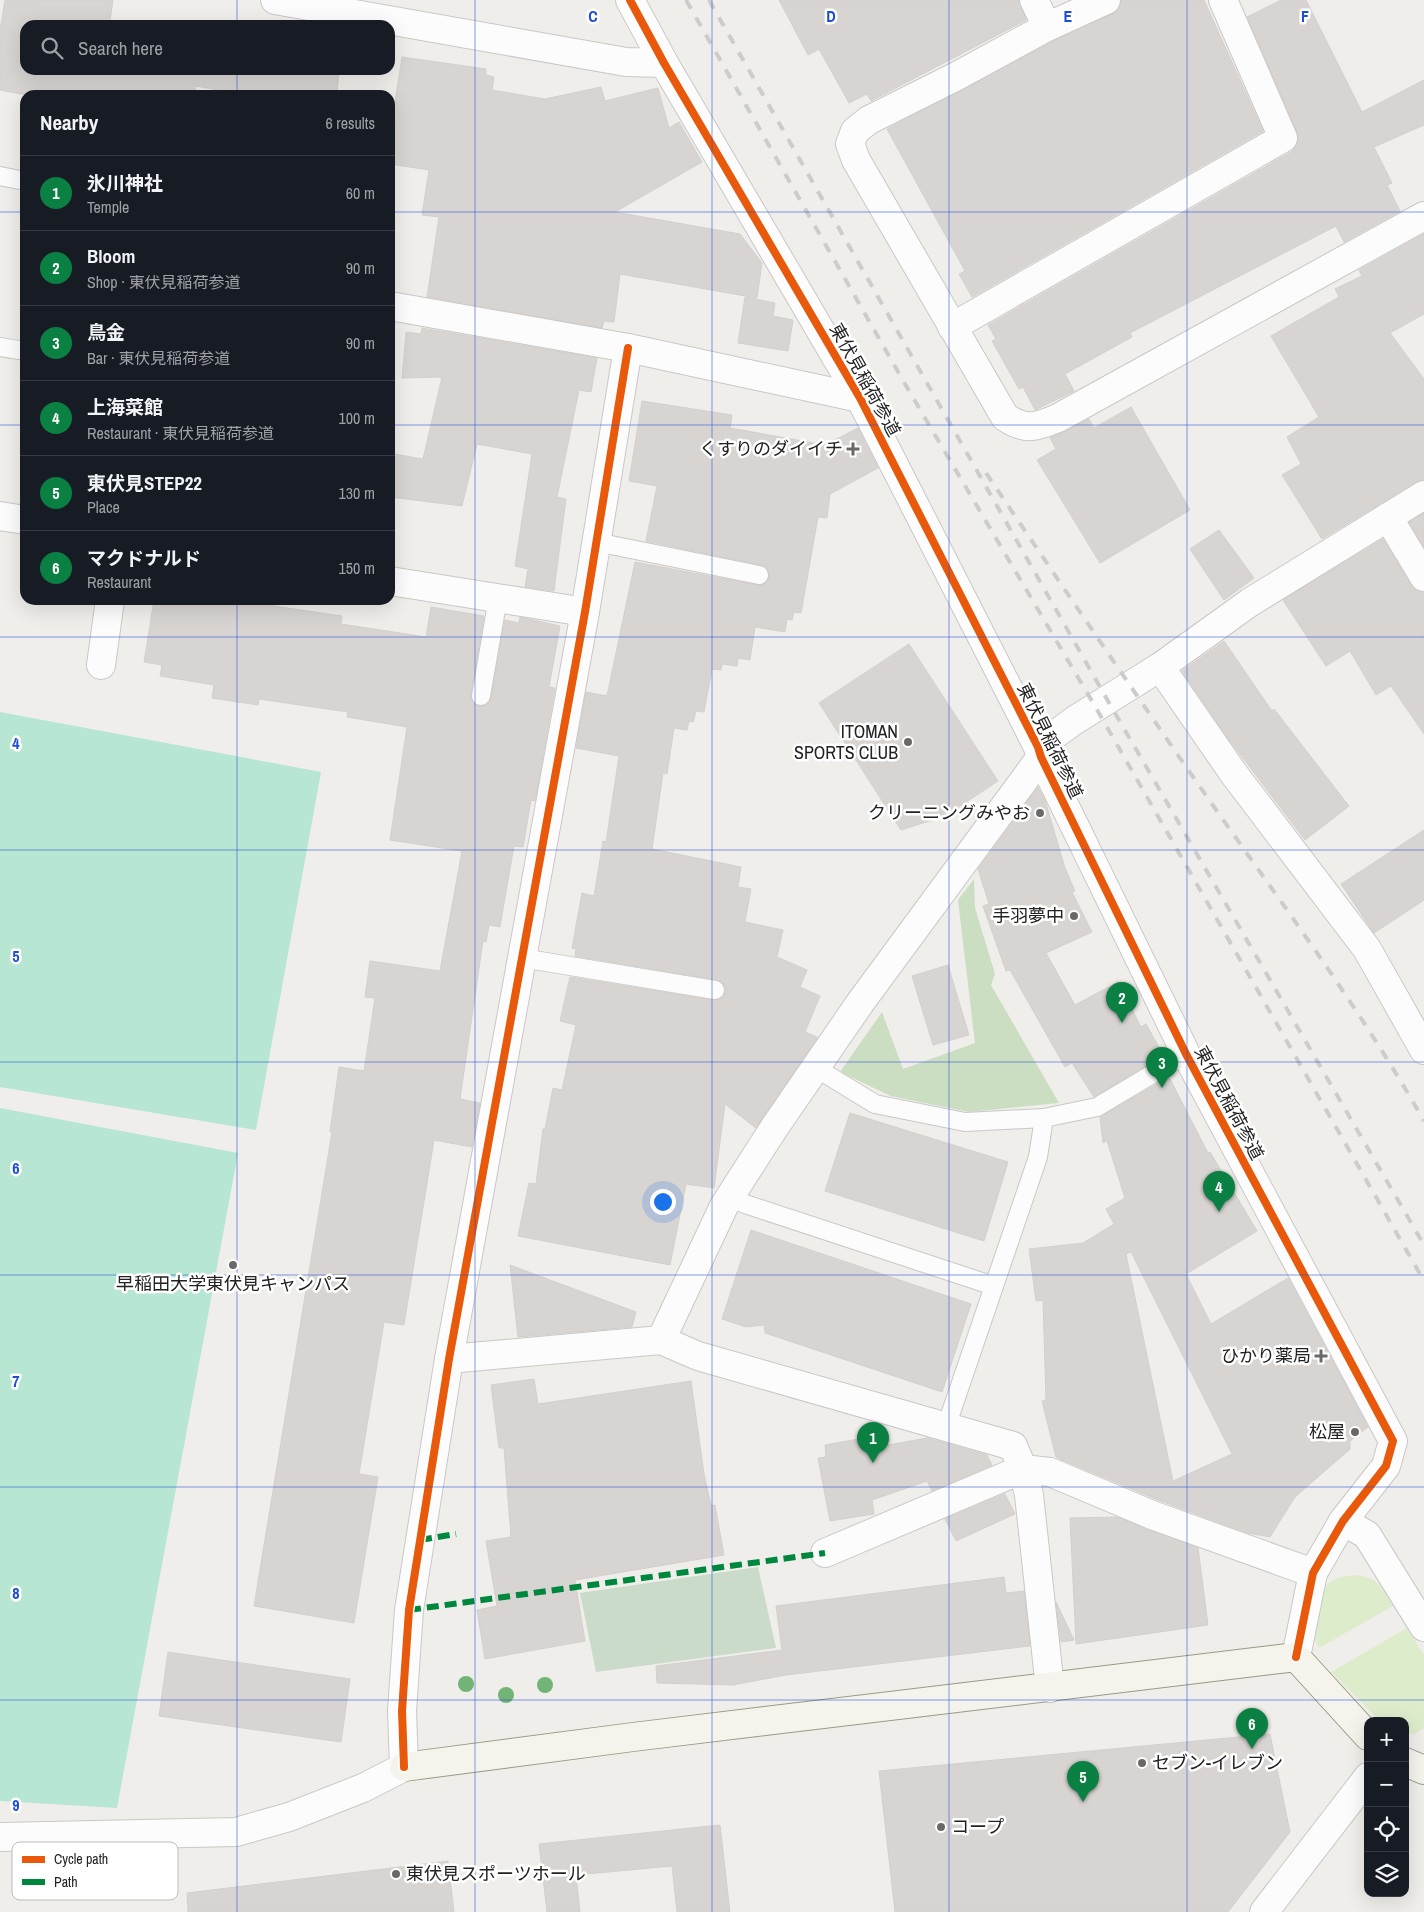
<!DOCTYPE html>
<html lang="en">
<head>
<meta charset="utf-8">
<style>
	:root { --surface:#171b24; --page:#20242c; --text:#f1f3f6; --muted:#9ea1a6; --line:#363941; --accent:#0b8043 }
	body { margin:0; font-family:"Archivo Narrow","Noto Sans JP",sans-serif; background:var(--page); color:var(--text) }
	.controls { position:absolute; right:15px; bottom:15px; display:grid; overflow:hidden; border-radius:10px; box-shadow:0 5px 20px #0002 }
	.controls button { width:45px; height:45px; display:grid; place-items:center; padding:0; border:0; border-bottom:1px solid var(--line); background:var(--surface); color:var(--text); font:25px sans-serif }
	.you { position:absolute; left:662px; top:1201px; width:18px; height:18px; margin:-12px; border:4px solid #fff; border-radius:50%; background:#1a73e8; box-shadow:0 0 0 8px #1a73e833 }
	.badge { display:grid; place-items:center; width:32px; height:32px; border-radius:50%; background:var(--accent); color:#fff; font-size:16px; font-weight:700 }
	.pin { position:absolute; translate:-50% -41px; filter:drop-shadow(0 1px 2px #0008) }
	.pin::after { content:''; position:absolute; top:26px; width:18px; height:15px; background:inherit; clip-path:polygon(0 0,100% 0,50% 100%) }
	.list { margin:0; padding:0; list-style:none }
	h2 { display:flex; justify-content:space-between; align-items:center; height:65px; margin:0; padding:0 20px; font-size:21px }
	h2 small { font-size:16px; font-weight:400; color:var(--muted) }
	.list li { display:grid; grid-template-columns:32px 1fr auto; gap:15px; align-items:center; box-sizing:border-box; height:75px; padding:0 20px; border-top:1px solid var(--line) }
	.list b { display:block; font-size:19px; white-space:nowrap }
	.list p { margin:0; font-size:16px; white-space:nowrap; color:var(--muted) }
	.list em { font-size:16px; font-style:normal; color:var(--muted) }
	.icon { flex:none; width:28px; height:28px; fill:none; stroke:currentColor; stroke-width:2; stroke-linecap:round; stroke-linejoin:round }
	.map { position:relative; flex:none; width:1424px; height:1912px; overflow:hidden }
	.search { position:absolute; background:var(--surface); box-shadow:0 5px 20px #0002; left:20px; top:20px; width:375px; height:55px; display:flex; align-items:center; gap:12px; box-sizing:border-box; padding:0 18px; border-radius:15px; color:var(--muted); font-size:19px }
	.panel { position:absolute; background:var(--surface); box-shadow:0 5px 20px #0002; left:20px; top:90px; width:375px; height:515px; border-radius:15px }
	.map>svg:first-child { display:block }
</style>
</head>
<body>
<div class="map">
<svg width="1424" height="1912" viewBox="0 0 1424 1912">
	<rect width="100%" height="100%" fill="#f0eeeb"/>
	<g fill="#ddeccb">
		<path d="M1357,1575C1380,1579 1382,1588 1393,1606L1319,1648C1306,1627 1311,1588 1338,1578C1344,1576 1351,1576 1357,1575Z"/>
		<polygon points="1407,1628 1424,1655 1424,1728 1415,1734 1405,1733 1405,1721 1380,1721 1331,1672"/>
	</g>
	<polygon fill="#cbdec1" points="974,879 975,908 995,974 991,985 1059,1103 969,1112 891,1096 840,1072 882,1012 903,1069 975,1043 958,900"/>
	<polygon fill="#cadbca" points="758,1567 776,1648 596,1672 580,1593"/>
	<g fill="#b7e6d2">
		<polygon points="0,712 321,772 256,1130 0,1087"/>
		<polygon points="0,1108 238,1153 117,1808 0,1801"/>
	</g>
	<g fill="#d7d4d2" stroke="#d3d0cc" fill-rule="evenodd">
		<polygon points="5,0 113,0 110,21 144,25 25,25 25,70 339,70 337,95 245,95 196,86 195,95 26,95 0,90 0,30"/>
		<polygon points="779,0 1019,0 1026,20 871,101 867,94 849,103 819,49 808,55"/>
		<polygon points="1121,0 1204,0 1263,131 972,297 959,274 965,271 887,129 1054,41 1112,14 1119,9"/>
		<polygon points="1281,0 1306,0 1362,112 1424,80 1424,125 1374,147 1392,183 1387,185 1400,211 1344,242 1336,226 1130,333 1132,337 1065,374 1074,391 1035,410 1023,387 1019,389 992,341 996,339 988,325 1291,152 1296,146 1297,132 1247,17"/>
		<polygon points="402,57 486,69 486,75 494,77 492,90 545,99 601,87 605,101 658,88 669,128 679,122 702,162 615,212 740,234 762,263 757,298 620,274 614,322 604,321 602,328 427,297 439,217 422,215 429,170 390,164 396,121 392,121"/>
		<polygon points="1424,234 1424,314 1390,333 1424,379 1424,479 1416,482 1322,539 1282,475 1301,464 1287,437 1319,417 1271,336 1339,297 1335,289 1362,276 1359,270"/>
		<polygon points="745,297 775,303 773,316 793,320 788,351 738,343"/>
		<polygon points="422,328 597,358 591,392 579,390 557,497 566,499 554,591 525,587 528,569 515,566 532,454 477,444 462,506 390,497 394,454 423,459 442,377 402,378 406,332 421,334"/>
		<polygon points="642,401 732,415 730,428 825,445 858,428 878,468 830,494 827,518 818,517 801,613 794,612 792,620 787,619 785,632 755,627 750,660 738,658 737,666 722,664 721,670 712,669 704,712 696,711 693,722 689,721 687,730 674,728 667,774 663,773 652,849 741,867 738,887 751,889 745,922 783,930 777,957 807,970 800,987 820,996 805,1032 817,1037 816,1040 756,1128 725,1104 714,1188 686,1184 670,1265 518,1236 529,1183 536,1184 543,1129 545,1129 553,1088 562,1090 576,1025 560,1021 570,977 713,1000 723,997 726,991 722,982 717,980 575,956 576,949 572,948 582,893 594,896 603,841 606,842 619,756 576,748 586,692 607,696 635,562 757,585 767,582 769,577 766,567 761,565 646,541 657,486 629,481"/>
		<polygon points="1131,407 1190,510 1100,563 1037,460 1056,449 1050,438 1089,419 1094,428"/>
		<polygon points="1424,513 1424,547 1409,522"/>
		<polygon points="1219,530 1254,578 1224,600 1190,549"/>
		<polygon points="1383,539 1411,585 1416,590 1424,593 1424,734 1391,686 1376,695 1350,651 1326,666 1283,600"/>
		<polygon points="154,600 275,600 274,606 342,616 341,624 426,637 431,607 484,616 471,695 474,704 480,706 485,706 491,698 505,620 519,623 520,617 560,626 549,687 555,688 535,801 531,800 523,847 514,846 500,927 489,925 486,942 483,941 460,1099 480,1103 472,1147 434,1140 404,1325 384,1322 359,1474 378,1477 354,1623 254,1606 332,1132 330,1132 339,1067 364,1071 375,998 365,997 370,961 440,971 462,851 390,840 407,727 347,717 348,712 259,699 258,705 212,698 214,685 160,676 162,665 144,662"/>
		<polygon points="1224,641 1272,711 1274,709 1349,806 1305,840 1227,737 1182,671"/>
		<polygon points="909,644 998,781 945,816 901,830 819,703"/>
		<polygon points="1038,787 1045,800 1065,868 1075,891 1072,892 1092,932 1046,953 1075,1005 1118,982 1141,1027 1146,1024 1161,1051 1157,1053 1159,1058 1094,1097 1072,1063 1065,1067 1010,970 1006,971 983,906 989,904 978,869"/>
		<polygon points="1424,830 1424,900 1374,933 1341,884"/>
		<polygon points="948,965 969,1035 933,1045 912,976"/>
		<path d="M1169,1077L1208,1153L1210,1152L1257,1231L1186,1274L1211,1324L1288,1278L1368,1427L1350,1441V1449L1295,1497L1270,1537L1248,1533L1158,1500L1060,1459L1056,1457L1042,1401L1046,1400L1043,1300L1036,1301L1029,1249L1083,1243L1114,1224L1106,1209L1125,1198L1107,1141L1103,1143L1100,1117ZM1131,1252L1232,1454L1173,1481L1126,1254Z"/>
		<polygon points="850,1113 1008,1162 984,1241 825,1191"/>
		<polygon points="751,1230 971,1304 942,1392 765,1333 764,1325 746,1327 722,1319"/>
		<polygon points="510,1265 636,1312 632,1327 518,1337"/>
		<polygon points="534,1379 538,1404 691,1381 704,1474 711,1506 715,1505 724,1555 575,1580 585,1641 485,1659 477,1610 497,1606 486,1541 511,1537 504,1448 499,1448 491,1385"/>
		<polygon points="881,1435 883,1446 927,1438 987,1455 992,1465 932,1491 927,1481 872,1500 874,1514 830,1521 818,1458 826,1457 825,1445"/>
		<polygon points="1005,1494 1015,1514 956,1541 945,1519"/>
		<polygon points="1116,1517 1198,1548 1208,1625 1076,1644 1070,1518"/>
		<polygon points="1004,1577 1006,1593 1024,1591 1030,1646 786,1675 733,1685 657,1683 656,1666 782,1650 776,1606"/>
		<polygon points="1056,1602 1074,1640 1061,1642"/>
		<polygon points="168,1652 350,1679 341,1742 159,1716"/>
		<polygon points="1270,1734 1290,1832 1228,1912 895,1912 879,1771"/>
		<polygon points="720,1825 730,1912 677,1912 672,1866 576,1875 580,1912 547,1912 539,1844"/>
		<polygon points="448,1861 454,1912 188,1912 187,1893"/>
	</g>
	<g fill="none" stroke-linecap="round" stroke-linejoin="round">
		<g stroke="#c9c8c7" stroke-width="20">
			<g id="lane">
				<polyline points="0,176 25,181"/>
				<polyline points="0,347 25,351"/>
				<polyline points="596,542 759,575"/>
				<polyline points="481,696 498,598"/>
				<polyline points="522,958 715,990"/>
				<polyline points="816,1068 875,1104 965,1122 1044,1118 1097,1107 1186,1054"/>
				<polyline points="730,1197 745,1204 994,1286"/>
				<polyline points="946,1427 1038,1157 1044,1118"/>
			</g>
		</g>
		<g stroke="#c9c8c7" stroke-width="30">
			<g id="street">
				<polyline points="275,0 626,62 664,63"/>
				<polyline points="630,0 664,63 860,398 1038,747 1041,757 1186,1054 1393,1441 1386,1466 1343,1521 1313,1573 1296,1657"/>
				<polyline points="1034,0 1047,27"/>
				<path d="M1106,0L1047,27L955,77L869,120L855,131L850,144L856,160L1005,417C1026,431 1037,427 1058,418L1424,216"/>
				<polyline points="390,306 628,348 860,398"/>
				<polyline points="952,327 1283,138 1223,0"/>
				<polyline points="0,516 25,520"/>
				<polyline points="1388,517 1424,577"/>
				<polyline points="390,581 585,612"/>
				<polyline points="101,665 110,600"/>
				<polyline points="1160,667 1234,774 1367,949 1424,1050"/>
				<polyline points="1038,747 1075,720 1160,667 1249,603 1424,495"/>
				<polyline points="661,1340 724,1206 774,1128 860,1003 1041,757"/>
				<polyline points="449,1359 661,1340 698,1356 1013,1446 1023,1469 1050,1472 1152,1515 1313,1573"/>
				<polyline points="1343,1521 1367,1535 1424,1627"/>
				<polyline points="825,1553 1023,1469 1029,1495 1050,1688"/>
				<polyline points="0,1837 236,1832 289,1817 363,1788 404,1767 402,1711 409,1610 449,1359 585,612 628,348"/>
				<polyline points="1264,1912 1368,1777"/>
			</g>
		</g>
		<g stroke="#999a82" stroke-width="30">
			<g id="secondary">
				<polyline points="1405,1762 1424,1770"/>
				<polyline points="404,1767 633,1737 1296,1657 1368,1736"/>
			</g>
		</g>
		<use href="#lane" stroke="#fdfcfc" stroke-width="18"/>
		<use href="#street" stroke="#fdfcfc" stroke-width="28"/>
		<use href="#secondary" stroke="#f4f4ed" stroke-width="28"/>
		<g stroke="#ccc" stroke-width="4" stroke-dasharray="10 10" stroke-linecap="butt">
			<polyline points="686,0 905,384 1096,708 1424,1281"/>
			<polyline points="709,0 1108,701 1424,1245"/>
			<path d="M986,473C1061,584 1135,694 1212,804C1285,908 1361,1010 1424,1121"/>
		</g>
		<g stroke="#00873e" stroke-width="6" stroke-dasharray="12 6" stroke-linecap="butt">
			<polyline points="420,1540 456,1534"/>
			<polyline points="409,1610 825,1553"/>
		</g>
		<g stroke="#fff" stroke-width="11">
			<g id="cycleway">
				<polyline points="630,0 664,63 860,398 1038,747 1041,757 1186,1054 1393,1441 1386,1466 1343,1521 1313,1573 1296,1657"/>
				<polyline points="404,1767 402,1711 409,1610 449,1359 585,612 628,348"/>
			</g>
		</g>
		<use href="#cycleway" stroke="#e8590c" stroke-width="8"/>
	</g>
	<g fill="#73b476">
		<circle cx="466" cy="1684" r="8"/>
		<circle cx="545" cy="1685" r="8"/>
		<circle cx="506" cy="1695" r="8"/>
	</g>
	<path fill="none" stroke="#1d4ed8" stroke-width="1" stroke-opacity="0.55" d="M237,0V25M475,0V1912M712,0V1912M949,0V1912M1187,0V1912M237,70V95M0,212H25M390,212H1424M0,425H25M390,425H1424M237,600V1912M0,637H1424M0,850H1424M0,1062H1424M0,1275H1424M0,1487H1424M0,1700H1424"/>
	<g fill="#6a6968" stroke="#fff" stroke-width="2">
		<path d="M850.5 441.5h5v5h5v5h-5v5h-5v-5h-5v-5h5z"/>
		<circle cx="908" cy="742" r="5"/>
		<circle cx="1040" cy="813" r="5"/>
		<circle cx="1074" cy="916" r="5"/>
		<circle cx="233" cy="1265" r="5"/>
		<path d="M1318.5 1348.5h5v5h5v5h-5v5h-5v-5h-5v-5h5z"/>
		<circle cx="1355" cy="1432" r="5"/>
		<circle cx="1142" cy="1763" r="5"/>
		<circle cx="941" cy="1827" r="5"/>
		<circle cx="396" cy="1874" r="5"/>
	</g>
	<g text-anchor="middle" stroke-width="5" stroke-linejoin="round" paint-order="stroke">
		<g font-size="18" fill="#222" stroke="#fff">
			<text transform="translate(865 380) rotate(61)" y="6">東伏見稲荷参道</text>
			<text transform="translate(1050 741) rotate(64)" y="6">東伏見稲荷参道</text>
			<text transform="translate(1229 1103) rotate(62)" y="6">東伏見稲荷参道</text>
		</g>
		<g font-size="18" fill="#222" stroke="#fff" text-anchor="end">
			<text x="843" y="455">くすりのダイイチ</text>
			<text x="898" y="738">ITOMAN<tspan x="898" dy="21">SPORTS CLUB</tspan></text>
			<text x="1030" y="819">クリーニングみやお</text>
			<text x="1064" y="922">手羽夢中</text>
			<text x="233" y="1290" text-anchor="middle">早稲田大学東伏見キャンパス</text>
			<text x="1311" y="1362">ひかり薬局</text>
			<text x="1345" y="1438">松屋</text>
			<text x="1152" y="1769" text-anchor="start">セブン-イレブン</text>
			<text x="951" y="1833" text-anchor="start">コープ</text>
			<text x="406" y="1880" text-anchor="start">東伏見スポーツホール</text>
		</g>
	</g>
	<rect x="12" y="1842" width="166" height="58" rx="8" fill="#fff" stroke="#bdbdbd" stroke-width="1"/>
	<rect x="22" y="1856" width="23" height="7" fill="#e8590c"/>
	<rect x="22" y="1879" width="23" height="6" fill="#00873e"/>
	<g font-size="14" fill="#222">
		<text x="54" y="1864">Cycle path</text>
		<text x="54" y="1887">Path</text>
	</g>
	<g font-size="16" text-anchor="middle" font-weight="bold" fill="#1d4ed8" stroke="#fff" stroke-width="5" stroke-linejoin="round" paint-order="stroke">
		<text x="593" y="22">C</text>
		<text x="831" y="22">D</text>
		<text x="1068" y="22">E</text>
		<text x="1305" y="22">F</text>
		<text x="16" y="749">4</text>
		<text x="16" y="962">5</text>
		<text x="16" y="1174">6</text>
		<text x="16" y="1387">7</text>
		<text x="16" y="1599">8</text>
		<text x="16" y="1811">9</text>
	</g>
</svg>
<div class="controls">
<button>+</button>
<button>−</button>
<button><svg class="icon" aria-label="locate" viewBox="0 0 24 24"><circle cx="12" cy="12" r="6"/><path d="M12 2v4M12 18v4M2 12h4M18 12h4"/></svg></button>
<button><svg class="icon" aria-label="layers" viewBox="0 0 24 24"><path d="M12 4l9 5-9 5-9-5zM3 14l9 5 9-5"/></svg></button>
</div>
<div class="you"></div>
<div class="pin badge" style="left:873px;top:1463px">1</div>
<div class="pin badge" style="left:1122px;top:1023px">2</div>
<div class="pin badge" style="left:1162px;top:1088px">3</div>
<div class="pin badge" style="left:1219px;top:1212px">4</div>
<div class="pin badge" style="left:1083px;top:1802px">5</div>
<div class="pin badge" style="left:1252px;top:1749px">6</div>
<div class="search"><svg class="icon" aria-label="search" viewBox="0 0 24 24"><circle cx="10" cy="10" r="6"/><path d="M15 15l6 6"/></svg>Search here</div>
<section class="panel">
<h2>Nearby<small>6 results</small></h2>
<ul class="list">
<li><span class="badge">1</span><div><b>氷川神社</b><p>Temple</p></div><em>60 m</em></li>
<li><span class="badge">2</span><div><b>Bloom</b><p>Shop · 東伏見稲荷参道</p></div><em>90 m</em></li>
<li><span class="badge">3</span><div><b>鳥金</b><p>Bar · 東伏見稲荷参道</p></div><em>90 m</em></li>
<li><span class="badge">4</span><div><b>上海菜館</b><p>Restaurant · 東伏見稲荷参道</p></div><em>100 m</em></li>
<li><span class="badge">5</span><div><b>東伏見STEP22</b><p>Place</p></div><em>130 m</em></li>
<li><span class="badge">6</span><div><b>マクドナルド</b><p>Restaurant</p></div><em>150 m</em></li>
</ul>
</section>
</div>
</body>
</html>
